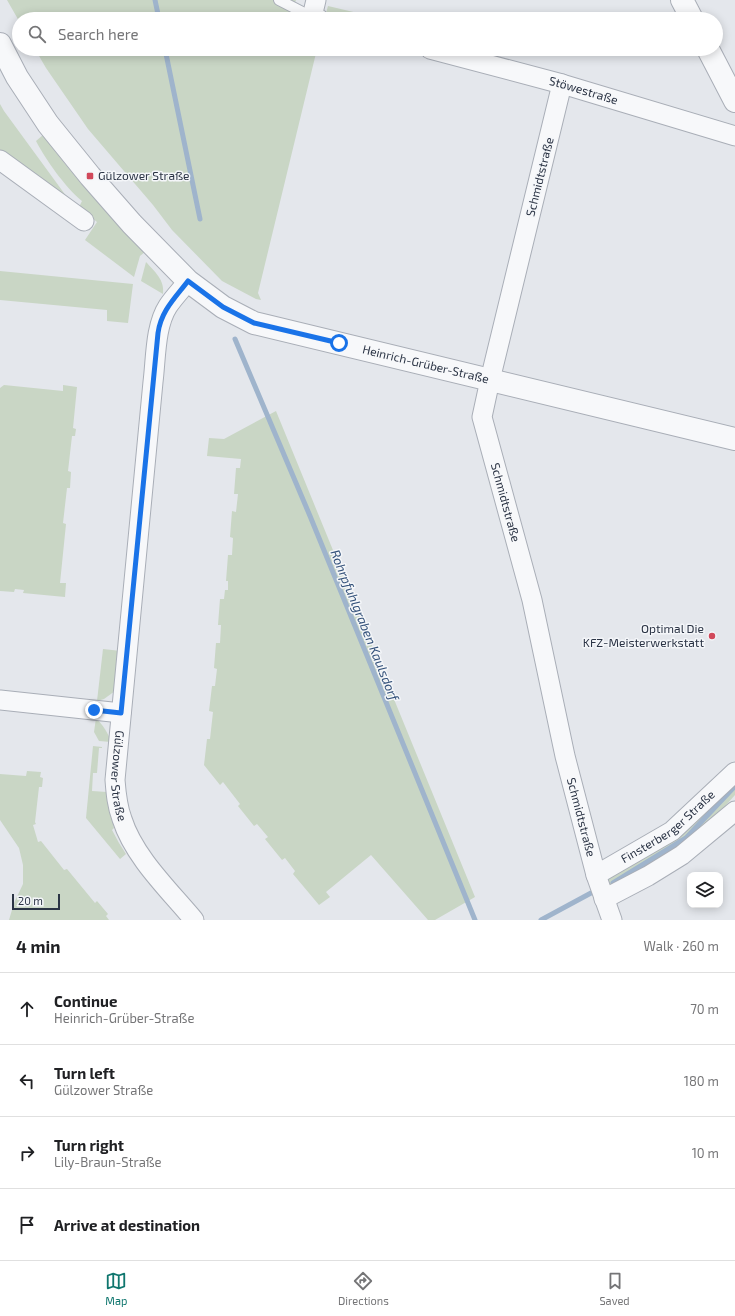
<!DOCTYPE html>
<html lang="en">
<head>
<meta charset="utf-8">
<style>
	:root { --surface:#fff; --page:#f6f6f6; --text:#202124; --muted:#757577; --line:#e0e0e0; --accent:#0f766e }
	body { margin:0; font-family:"Exo 2",sans-serif; background:var(--page); color:var(--text) }
	.controls { position:absolute; right:12px; bottom:12px; display:grid; overflow:hidden; border-radius:8px; box-shadow:0 2px 10px #0003 }
	.controls button { width:36px; height:36px; display:grid; place-items:center; padding:0; border:0; border-bottom:1px solid var(--line); background:var(--surface); color:var(--text); font:20px sans-serif }
	.scale { position:absolute; left:12px; bottom:10px; width:48px; box-sizing:border-box; padding-left:4px; border:2px solid #2b3445; border-top:0; font-size:11px; line-height:14px; white-space:nowrap; color:#2b3445; -webkit-text-stroke:3px #f4f6f9; paint-order:stroke }
	.stop { position:absolute; width:12px; height:12px; margin:-9px; border:3px solid #1a73e8; border-radius:50%; background:#fff }
	.stop.end { background:#1a73e8; border-color:#fff; box-shadow:0 1px 4px #0008 }
	.list { margin:0; padding:0; list-style:none }
	h2 { display:flex; justify-content:space-between; align-items:center; height:52px; margin:0; padding:0 16px; font-size:17px }
	h2 small { font-size:13px; font-weight:400; color:var(--muted) }
	.list li { display:grid; grid-template-columns:26px 1fr auto; gap:12px; align-items:center; box-sizing:border-box; height:72px; padding:0 16px; border-top:1px solid var(--line) }
	.list b { display:block; font-size:15px; white-space:nowrap }
	.list p { margin:0; font-size:13px; white-space:nowrap; color:var(--muted) }
	.list em { font-size:13px; font-style:normal; color:var(--muted) }
	.icon { flex:none; width:22px; height:22px; fill:none; stroke:currentColor; stroke-width:2; stroke-linecap:round; stroke-linejoin:round }
	.map { position:relative; flex:none; width:735px; height:920px; overflow:hidden }
	.search { position:absolute; background:var(--surface); box-shadow:0 2px 10px #0003; left:12px; right:12px; top:12px; height:44px; display:flex; align-items:center; gap:10px; box-sizing:border-box; padding:0 14px; border-radius:22px; color:var(--muted); font-size:15px }
	.sheet { height:340px; background:var(--surface) }
	nav { display:flex; justify-content:space-around; align-items:center; box-sizing:border-box; height:56px; border-top:1px solid var(--line); background:var(--surface); font-size:11px; color:var(--muted) }
	nav a { display:grid; justify-items:center; gap:2px }
	nav .on { color:var(--accent) }
	.map>svg:first-child { display:block }
</style>
</head>
<body>
<div class="map">
<svg width="735" height="920" viewBox="0 0 735 920">
	<rect width="100%" height="100%" fill="#e4e7ec"/>
	<g fill="#c9d6c5">
		<polygon points="7,0 296,0 294,5 299,7 296,19 19,19 19,21"/>
		<polygon points="328,6 383,19 348,19 326,13"/>
		<polygon points="35,49 317,49 258,293 261,300 256,299 222,281 172,230 153,205 88,129 46,68"/>
		<polygon points="0,104 4,111 72,204 0,151"/>
		<path d="M43,135C73,177 109,214 146,251L140,256L134,277L85,240L97,222L79,207L82,201C65,187 46,160 36,141Z"/>
		<path d="M146,262C155,272 165,280 163,294L141,281Z"/>
		<polygon points="0,271 133,284 128,323 107,321 107,310 0,300"/>
		<polygon points="4,385 63,391 63,385 77,387 73,428 76,429 75,436 72,436 68,471 71,472 70,488 67,488 63,523 66,524 60,583 66,583 65,597 23,593 24,590 15,589 14,592 0,591 0,388"/>
		<polygon points="276,411 475,897 435,920 428,920 371,855 326,892 330,897 319,905 293,874 295,871 285,858 282,860 265,839 268,837 257,824 254,826 238,806 240,804 223,782 220,785 204,765 207,739 210,739 213,712 209,711 212,686 215,686 217,669 214,668 216,643 220,643 221,625 218,625 220,599 224,599 225,590 228,590 228,581 226,581 228,555 232,555 233,538 230,537 232,511 236,512 238,494 234,494 236,468 240,468 241,459 207,456 209,438 224,439"/>
		<polygon points="103,649 121,651 115,691 104,699 97,701"/>
		<path d="M96,718C102,724 109,734 111,742L99,741L94,732Z"/>
		<polygon points="93,746 102,747 102,748 99,748 97,773 93,773 92,791 107,792 108,803 114,828 112,830 119,843 126,854 120,859 86,818"/>
		<polygon points="27,771 41,772 40,777 43,778 42,787 39,787 35,822 36,824 33,825 38,842 41,841 64,870 67,869 95,903 97,901 108,914 106,916 109,920 9,920 14,903 23,884 23,865 19,848 0,820 0,774 26,776"/>
		<polygon points="735,778 735,795 696,839 607,893 604,880"/>
	</g>
	<g fill="none" stroke-linecap="round" stroke-linejoin="round">
		<g stroke="#9fb4cc" stroke-width="5">
			<polyline points="155,0 159,19"/>
			<polyline points="165,49 200,219"/>
			<polyline points="235,339 310,516 475,920"/>
			<polyline points="613,883 686,838 735,786"/>
			<polyline points="541,920 591,893"/>
		</g>
		<g stroke="#a9aeb7" stroke-width="12">
			<polyline id="service" points="279,0 312,17"/>
		</g>
		<g stroke="#a9aeb7" stroke-width="21">
			<g id="minor">
				<polyline points="316,0 312,17 319,19"/>
				<path id="s1" d="M430,49L562,84L735,136"/>
				<path id="s2" d="M562,84L490,380L482,417L532,600L565,756L596,875L612,920"/>
				<polyline points="0,160 84,221"/>
				<path id="s3" d="M188,281C182,289 174,297 168,306C155,326 156,358 153,382L115,780C116,793 117,806 122,819C134,857 169,890 194,920"/>
				<polyline points="0,700 121,713"/>
				<path id="s4" d="M596,875L672,831L735,772"/>
				<polyline points="604,899 648,876 682,855 735,811"/>
			</g>
		</g>
		<g stroke="#a9aeb7" stroke-width="24">
			<g id="tertiary">
				<polyline points="682,0 692,19"/>
				<path id="s5" d="M0,44L17,77L48,124L90,176L132,224L188,281L223,307L254,323L735,439"/>
				<polyline points="708,49 735,101"/>
			</g>
		</g>
		<use href="#service" stroke="#f7f8fa" stroke-width="10"/>
		<use href="#minor" stroke="#f7f8fa" stroke-width="19"/>
		<use href="#tertiary" stroke="#f7f8fa" stroke-width="22"/>
	</g>
	<g fill="none" stroke-linecap="round" stroke-linejoin="round">
		<path stroke="#1a73e8" stroke-width="5" d="M94,710L121,713L158,333C161,311 175,298 188,281L223,307L254,323L339,343"/>
	</g>
	<g fill="#d1495b" stroke="#f4f6f9" stroke-width="1.5">
		<rect x="86" y="172" width="8" height="8" rx="2"/>
		<circle cx="712" cy="636" r="4"/>
	</g>
	<g text-anchor="middle" stroke-width="3" stroke-linejoin="round" paint-order="stroke">
		<g font-size="12" fill="#2b3445" stroke="#f4f6f9">
			<text dy="4" stroke="none"><textPath href="#s1" startOffset="159">Stöwestraße</textPath></text>
			<text transform="translate(540 177) rotate(-76)" y="4">Schmidtstraße</text>
			<text dy="4" stroke="none"><textPath href="#s5" startOffset="559">Heinrich-Grüber-Straße</textPath></text>
			<text dy="4" stroke="none"><textPath href="#s2" startOffset="431">Schmidtstraße</textPath></text>
			<text dy="4" stroke="none"><textPath href="#s3" startOffset="506">Gülzower Straße</textPath></text>
			<text dy="4" stroke="none"><textPath href="#s2" startOffset="755">Schmidtstraße</textPath></text>
			<text dy="4" stroke="none"><textPath href="#s4" startOffset="87">Finsterberger Straße</textPath></text>
		</g>
		<g font-size="12" fill="#2b3445" stroke="#f4f6f9" text-anchor="start">
			<text x="98" y="180">Gülzower Straße</text>
			<text x="704" y="633" text-anchor="end">Optimal Die<tspan x="704" dy="14">KFZ-Meisterwerkstatt</tspan></text>
		</g>
		<g font-size="13" font-style="italic" fill="#34527a" stroke="#f4f6f9">
			<text transform="translate(365 625) rotate(68)" y="5">Rohrpfuhlgraben Kaulsdorf</text>
		</g>
	</g>
</svg>
<div class="controls">
<button><svg class="icon" aria-label="layers" viewBox="0 0 24 24"><path d="M12 4l9 5-9 5-9-5zM3 14l9 5 9-5"/></svg></button>
</div>
<div class="scale">20 m</div>
<div class="stop" style="left:339px;top:343px"></div>
<div class="stop end" style="left:94px;top:710px"></div>
<div class="search"><svg class="icon" aria-label="search" viewBox="0 0 24 24"><circle cx="10" cy="10" r="6"/><path d="M15 15l6 6"/></svg>Search here</div>
</div>
<section class="sheet">
<h2>4 min<small>Walk · 260 m</small></h2>
<ul class="list">
<li><svg class="icon" aria-label="ahead" viewBox="0 0 24 24"><path d="M12 20V5M6 11l6-6 6 6"/></svg><div><b>Continue</b><p>Heinrich-Grüber-Straße</p></div><em>70 m</em></li>
<li><svg class="icon" aria-label="left" viewBox="0 0 24 24"><path d="M17 20v-9H6M10 6l-5 5 5 5"/></svg><div><b>Turn left</b><p>Gülzower Straße</p></div><em>180 m</em></li>
<li><svg class="icon" aria-label="right" viewBox="0 0 24 24"><path d="M7 20v-9h11M14 6l5 5-5 5"/></svg><div><b>Turn right</b><p>Lily-Braun-Straße</p></div><em>10 m</em></li>
<li><svg class="icon" aria-label="arrive" viewBox="0 0 24 24"><path d="M6 21V4h12l-3 4 3 4H6"/></svg><div><b>Arrive at destination</b></div></li>
</ul>
</section>
<nav>
<a class="on"><svg class="icon" aria-label="map" viewBox="0 0 24 24"><path d="M3 6l6-2 6 2 6-2v14l-6 2-6-2-6 2zM9 4v14M15 6v14"/></svg>Map</a>
<a><svg class="icon" aria-label="directions" viewBox="0 0 24 24"><path d="M12 3l9 9-9 9-9-9zM9 14v-3h6M13 9l2 2-2 2"/></svg>Directions</a>
<a><svg class="icon" aria-label="saved" viewBox="0 0 24 24"><path d="M7 4h10v16l-5-4-5 4z"/></svg>Saved</a>
</nav>
</body>
</html>
